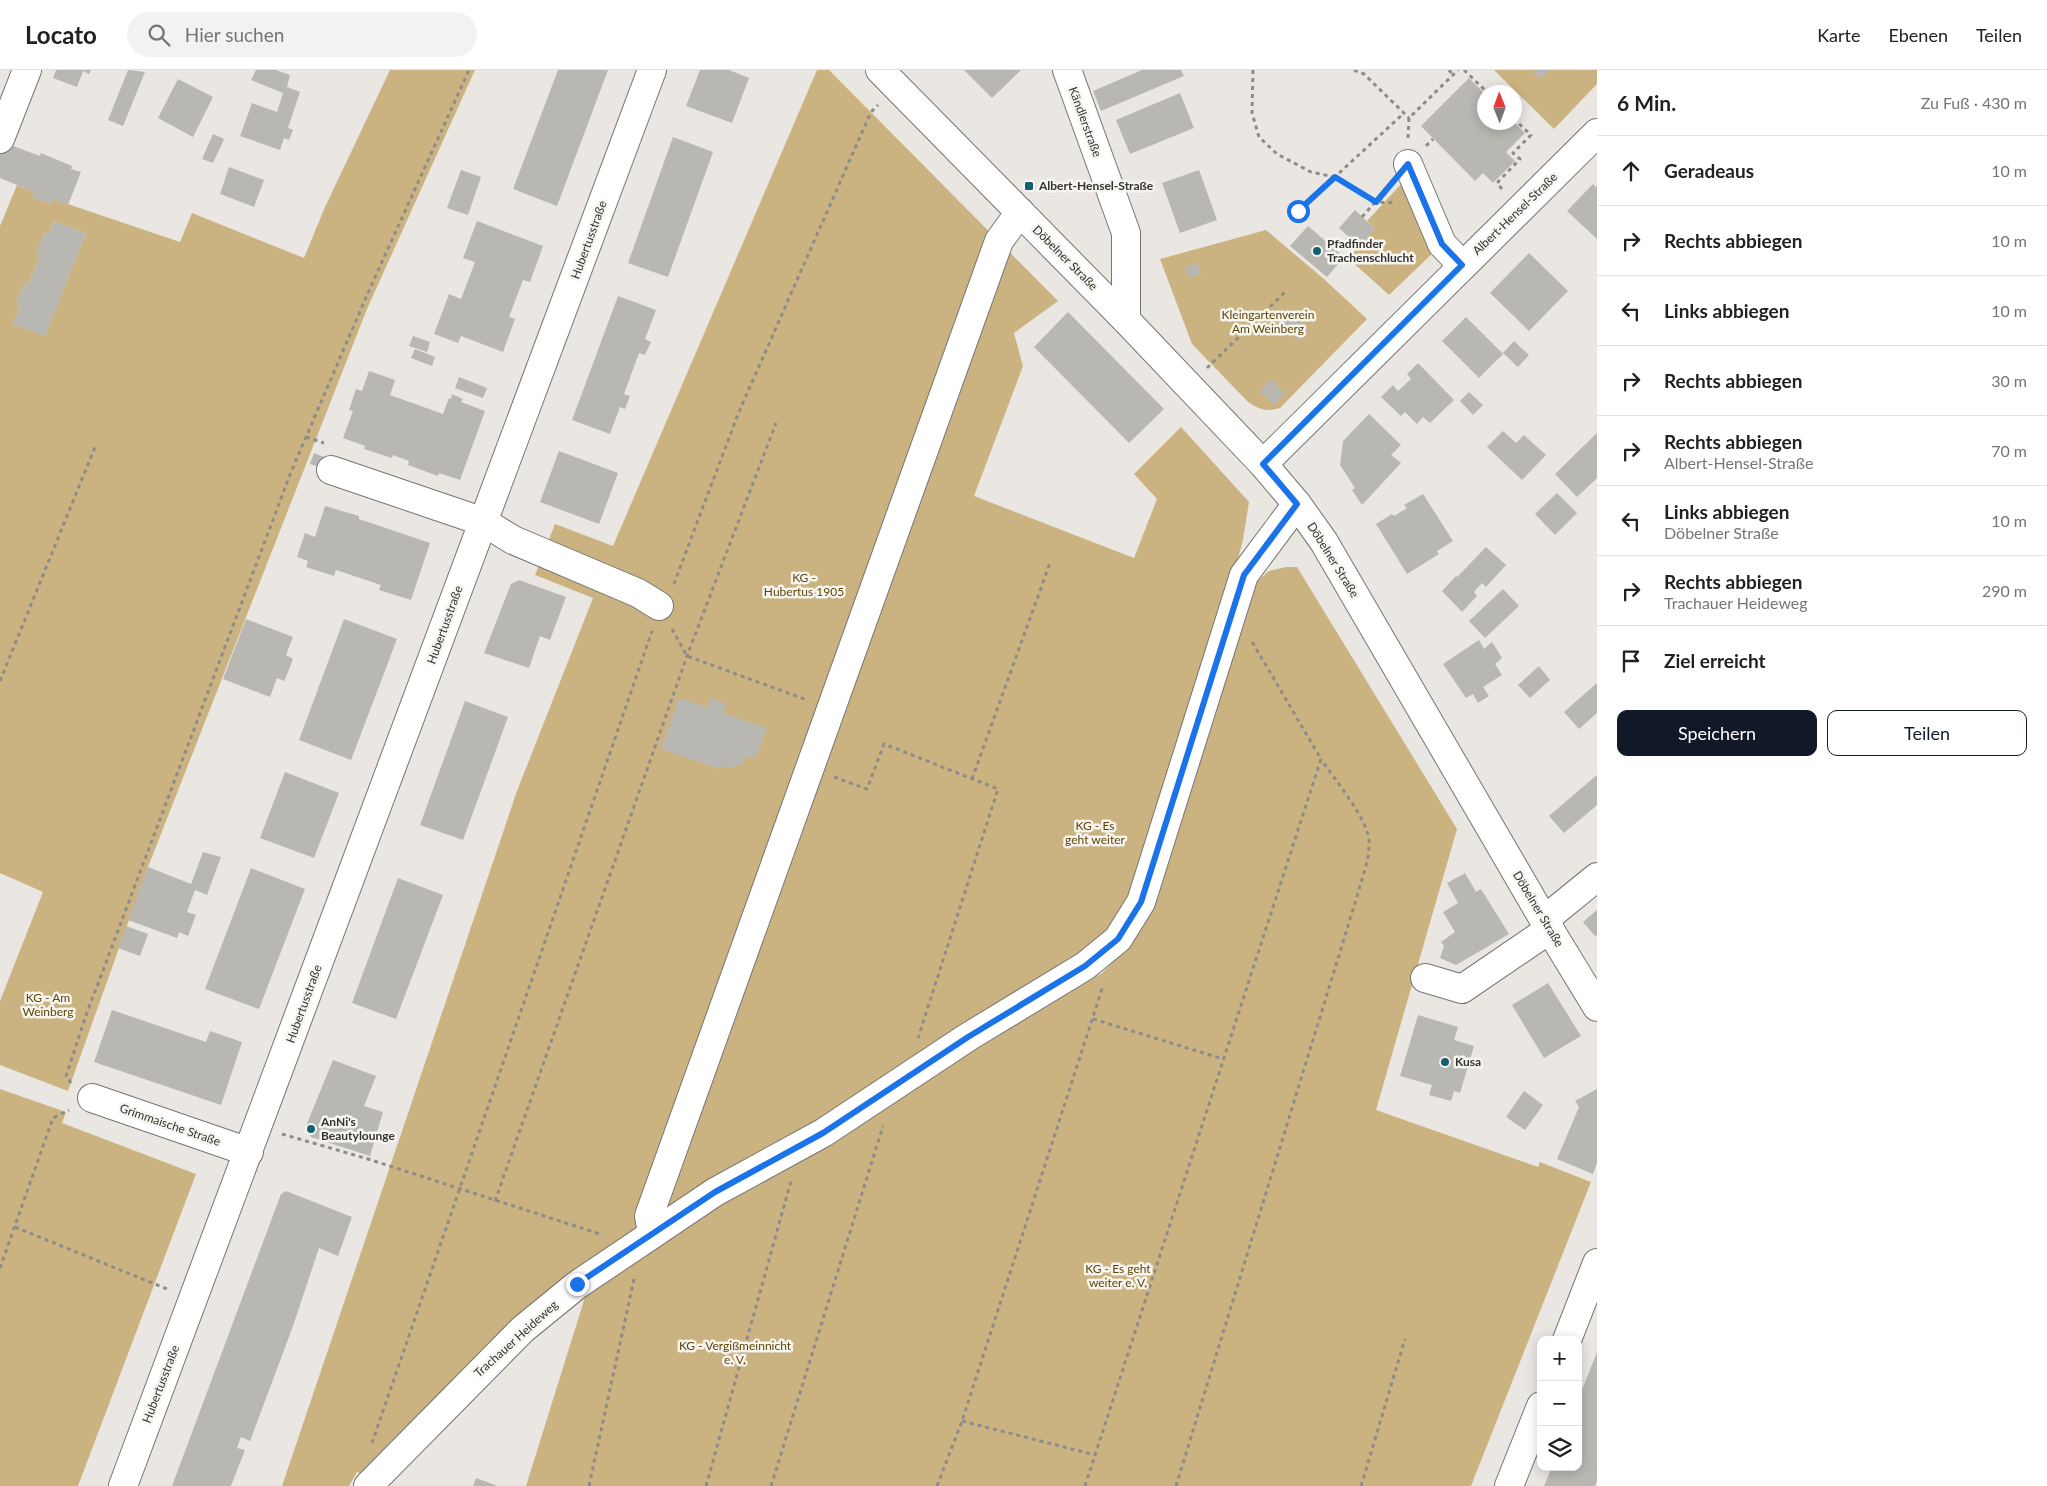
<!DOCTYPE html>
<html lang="de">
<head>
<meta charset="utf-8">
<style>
	:root { --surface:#fff; --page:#f2f2f2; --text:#202124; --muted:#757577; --line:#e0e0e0; --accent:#111827 }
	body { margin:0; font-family:Lato,sans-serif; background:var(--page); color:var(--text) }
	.controls { position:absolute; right:15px; bottom:15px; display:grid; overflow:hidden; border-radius:10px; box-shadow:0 2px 12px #0003 }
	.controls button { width:45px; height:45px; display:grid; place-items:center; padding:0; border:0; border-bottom:1px solid var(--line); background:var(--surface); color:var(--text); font:25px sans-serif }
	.compass { position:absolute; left:1477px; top:15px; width:45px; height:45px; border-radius:50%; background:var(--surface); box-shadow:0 2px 12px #0003; rotate:359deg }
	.stop { position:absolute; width:15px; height:15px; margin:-11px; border:4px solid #1a73e8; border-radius:50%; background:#fff }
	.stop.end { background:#1a73e8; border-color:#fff; box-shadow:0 1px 5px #0008 }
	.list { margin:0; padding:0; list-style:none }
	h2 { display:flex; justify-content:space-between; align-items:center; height:65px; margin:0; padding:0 20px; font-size:21px }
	h2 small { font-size:16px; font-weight:400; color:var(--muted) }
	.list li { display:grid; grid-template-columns:32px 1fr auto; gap:15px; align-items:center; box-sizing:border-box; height:70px; padding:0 20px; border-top:1px solid var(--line) }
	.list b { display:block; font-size:19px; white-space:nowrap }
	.list p { margin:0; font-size:16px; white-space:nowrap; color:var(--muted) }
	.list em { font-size:16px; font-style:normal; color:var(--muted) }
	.actions { display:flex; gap:10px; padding:15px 20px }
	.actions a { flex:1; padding:11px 0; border:1px solid var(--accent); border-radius:10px; text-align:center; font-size:18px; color:var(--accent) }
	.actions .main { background:var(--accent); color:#fff }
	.icon { flex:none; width:28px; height:28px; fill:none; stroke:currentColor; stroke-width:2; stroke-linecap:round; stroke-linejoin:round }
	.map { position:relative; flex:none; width:1597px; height:1416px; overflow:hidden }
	header { display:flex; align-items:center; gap:30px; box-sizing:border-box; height:70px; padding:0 25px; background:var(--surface); border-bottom:1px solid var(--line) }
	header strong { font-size:24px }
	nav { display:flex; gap:28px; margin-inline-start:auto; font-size:18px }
	.search { width:350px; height:45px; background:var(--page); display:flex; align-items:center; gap:12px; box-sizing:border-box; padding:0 18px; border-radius:28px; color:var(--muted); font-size:19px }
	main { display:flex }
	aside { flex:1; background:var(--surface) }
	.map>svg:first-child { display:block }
</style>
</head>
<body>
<header>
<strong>Locato</strong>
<div class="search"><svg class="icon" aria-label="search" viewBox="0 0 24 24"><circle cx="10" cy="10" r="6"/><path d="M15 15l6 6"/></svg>Hier suchen</div>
<nav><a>Karte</a><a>Ebenen</a><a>Teilen</a></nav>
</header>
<main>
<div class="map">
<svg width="1597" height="1416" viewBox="0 0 1597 1416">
	<rect width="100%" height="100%" fill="#eae7e2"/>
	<g fill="#cbb381" fill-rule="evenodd">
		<path d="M390,0H475L367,239L148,797L68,1021L0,995V931L43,822L0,803V156L17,115L34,122L33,127L51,134L53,129L180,172L192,143L304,188L325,137ZM54,151L86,163L45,265L13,254L20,236L16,234L24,214L28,215L40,185L37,183L44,164L48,165Z"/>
		<polygon points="817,0 829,0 1058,231 1014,263 1023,296 974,426 1134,488 1157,429 1134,404 1181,357 1249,432 1243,470 1221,550 1130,832 1091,885 689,1131 368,1407 357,1402 349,1416 282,1416 517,721 593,528 535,505 555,454 613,476"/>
		<polygon points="1494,0 1597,0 1597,14 1554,59"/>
		<polygon points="1403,112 1436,180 1389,225 1348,188 1375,159 1367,151"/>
		<path d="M1266,160L1324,209L1367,249L1280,338C1267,342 1260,340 1248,332L1192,274L1160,189Z"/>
		<polygon points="1286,497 1297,497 1457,759 1376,1040 1538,1097 1540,1092 1591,1112 1471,1416 526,1416 586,1224 717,1134 968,981 1102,903 1121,884 1163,800 1255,513 1269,501"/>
		<polygon points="0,1019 66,1042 62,1053 196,1104 78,1416 0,1416"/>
	</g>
	<g fill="#b9b7b2">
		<polygon points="56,0 91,0 89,4 83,1 77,17 53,8"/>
		<polygon points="128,0 145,2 123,56 108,50"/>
		<polygon points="256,0 276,0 290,5 287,17 300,22 288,58 293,60 289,70 284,68 280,80 240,66 252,33 277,42 283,23 251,10"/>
		<polygon points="558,0 608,0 557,136 513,119"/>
		<polygon points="700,0 729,0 749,8 732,53 686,36"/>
		<polygon points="964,0 1021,0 992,28"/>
		<polygon points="1142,0 1181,0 1184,6 1101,41 1093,21"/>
		<polygon points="1532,0 1550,0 1541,9"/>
		<polygon points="1469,8 1484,23 1484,52 1514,52 1525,63 1506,82 1515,91 1493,113 1483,103 1475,111 1421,56"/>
		<polygon points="178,9 213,27 193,67 158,48"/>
		<polygon points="1180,23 1194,58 1130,84 1116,50"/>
		<polygon points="213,64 224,69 213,93 202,89"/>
		<polygon points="673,67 713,82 668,207 628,193"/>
		<polygon points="0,71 40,86 41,83 72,96 71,99 81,102 68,135 53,129 51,134 32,127 34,122 0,108"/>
		<polygon points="229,97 264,110 254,137 220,124"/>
		<polygon points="461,100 481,107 468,145 447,138"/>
		<polygon points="1199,100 1217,150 1180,163 1162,113"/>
		<polygon points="1593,114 1596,117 1597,115 1597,169 1567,141"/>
		<polygon points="1355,140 1375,159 1359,176 1339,158"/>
		<polygon points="54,151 86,163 45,266 13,254 20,236 16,234 24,214 28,215 40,185 36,183 44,164 48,165"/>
		<polygon points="477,151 543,176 530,212 523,210 509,247 515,249 503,282 461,266 458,273 434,264 449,224 461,229 475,192 463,188"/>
		<polygon points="1308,156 1344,187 1327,207 1290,176"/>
		<polygon points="1529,183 1568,221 1529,261 1490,223"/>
		<polygon points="1198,193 1201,204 1188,207 1185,197"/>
		<polygon points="618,226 656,240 645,269 651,272 645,285 639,283 624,324 630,326 625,339 620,337 610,364 572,350"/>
		<polygon points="1068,242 1164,339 1129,373 1034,277"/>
		<polygon points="1292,245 1309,260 1299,271 1283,256"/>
		<polygon points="1466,247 1503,284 1479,308 1442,271"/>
		<polygon points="413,266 430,272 427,282 409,276"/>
		<polygon points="1514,271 1529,285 1518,297 1503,283"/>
		<polygon points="415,279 435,287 432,296 411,288"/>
		<polygon points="1418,293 1454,330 1430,353 1423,347 1417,354 1405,342 1401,346 1381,327 1393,315 1398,321 1411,309 1407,304"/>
		<polygon points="369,301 395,310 390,325 443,344 449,328 451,329 452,324 463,329 461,332 485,341 460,410 439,403 438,406 408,395 409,391 393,385 392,388 364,379 365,376 343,368 353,341 349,340 356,319 362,321"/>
		<polygon points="459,307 487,318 483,328 455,318"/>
		<polygon points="1271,309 1285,324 1274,335 1260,320"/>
		<polygon points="1469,322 1483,335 1473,345 1460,331"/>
		<polygon points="1369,344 1401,375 1391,385 1401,393 1362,435 1352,420 1355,418 1340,395 1343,371"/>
		<polygon points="1503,361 1516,373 1524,365 1546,385 1522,410 1487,377"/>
		<polygon points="1597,363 1597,408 1577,427 1555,404"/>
		<polygon points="559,381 618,403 599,454 540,432"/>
		<polygon points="314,383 331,390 328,400 310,394"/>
		<polygon points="1557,423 1577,443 1555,465 1535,444"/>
		<polygon points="1423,424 1453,471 1437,481 1439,484 1407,504 1376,454 1392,444 1394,446 1407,438 1404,435"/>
		<polygon points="325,436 359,446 359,449 430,473 411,530 379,520 381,515 336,500 334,506 306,497 308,491 297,487 305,463 315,467"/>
		<polygon points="1486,477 1506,495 1486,517 1482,513 1474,522 1477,526 1462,542 1442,521 1456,506 1457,507 1462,502"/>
		<polygon points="519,510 566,527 550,570 540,566 529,598 484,583 511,514"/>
		<polygon points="1503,519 1519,536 1485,568 1469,551"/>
		<polygon points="246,549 293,567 286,585 293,589 286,607 284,611 277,608 270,627 223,609"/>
		<polygon points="344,549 397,569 351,690 299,670"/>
		<polygon points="1479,570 1484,579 1492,572 1502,588 1495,594 1502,605 1483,617 1489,626 1478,633 1473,624 1466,628 1443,594"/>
		<polygon points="1539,596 1550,610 1530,628 1518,615"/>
		<polygon points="1597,613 1597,643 1579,659 1564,642"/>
		<polygon points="679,628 707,637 710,628 726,634 723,643 767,658 756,689 746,686 743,694 730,698 721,696 720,699 661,679"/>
		<polygon points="465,631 508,647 463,770 420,755"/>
		<polygon points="285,702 339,723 314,788 260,768"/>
		<polygon points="1597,705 1597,735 1564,763 1549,746"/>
		<polygon points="203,782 221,787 207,825 195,820 187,842 196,845 188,866 179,862 177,868 128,850 148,797 191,814"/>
		<polygon points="251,798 305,819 259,939 205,919"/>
		<polygon points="1465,803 1476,822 1481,819 1509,864 1456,895 1440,888 1444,876 1441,872 1455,862 1443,842 1458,833 1447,813"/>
		<polygon points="398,808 443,825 396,949 352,933"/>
		<polygon points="1597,840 1597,865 1595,866 1583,852"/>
		<polygon points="126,856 148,864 140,886 118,878"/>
		<polygon points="1548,913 1581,966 1544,988 1512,935"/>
		<polygon points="112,940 206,972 210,961 242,972 221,1035 94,992"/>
		<polygon points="1418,945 1458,957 1454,970 1474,976 1460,1023 1454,1021 1451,1031 1429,1025 1432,1015 1400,1006"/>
		<polygon points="333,990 376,1006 364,1036 383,1042 370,1086 311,1067 306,1056"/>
		<polygon points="1597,1019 1597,1093 1593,1104 1557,1089 1579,1037 1575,1031"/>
		<polygon points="1524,1021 1543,1035 1525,1060 1506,1047"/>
		<polygon points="286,1121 352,1147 338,1186 319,1178 293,1256 250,1371 241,1367 237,1378 245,1380 231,1416 172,1416 281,1124"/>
		<polygon points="1597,1282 1597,1411 1595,1416 1544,1416 1552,1397 1578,1397 1578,1330"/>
		<polygon points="476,1408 498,1416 473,1416"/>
	</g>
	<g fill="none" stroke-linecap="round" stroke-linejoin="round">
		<g stroke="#777571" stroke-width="30">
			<g id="minor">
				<polyline points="880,0 1126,250 1263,394 1297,434 1324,472 1544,850 1597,937"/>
				<polyline points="1067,0 1126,163 1126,250"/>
				<polyline points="0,69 27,0"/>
				<polyline points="1408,94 1442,174 1462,195"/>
				<polyline points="1263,394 1597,63"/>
				<polyline points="331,400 484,452 513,470 638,523 659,536"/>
				<polyline points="1544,850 1597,807"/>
				<polyline points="1425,908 1462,919 1550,859"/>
				<polyline points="92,1028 249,1082"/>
				<polyline points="652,1164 649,1146 999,171 1020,142"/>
				<polyline points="1567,1270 1597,1193"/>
				<polyline points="123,1416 652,0"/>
				<polyline points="368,1416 523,1259 577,1215 715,1122 823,1063 968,967 1085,896 1118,869 1141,832 1244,505 1297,434"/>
				<polyline points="1509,1416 1541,1336"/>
			</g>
		</g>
		<g stroke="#8e8c89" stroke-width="3" stroke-dasharray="4 4" stroke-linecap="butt">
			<polyline points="1253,0 1252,43 1259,67 1277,84 1311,102 1335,107 1377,132 1396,133"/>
			<polyline points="1354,0 1364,4 1409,48"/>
			<polyline points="1449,0 1453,5"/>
			<polyline points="1464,0 1487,22"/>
			<polyline points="1408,68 1409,48 1458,0"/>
			<polyline points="1426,76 1433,69"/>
			<polyline points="1502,119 1497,113 1520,89 1513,83 1531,65 1514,49"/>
			<polyline points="1298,141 1403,44"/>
			<polyline points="1362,147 1388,117"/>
			<polyline points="1207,298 1285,222"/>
			<polyline points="306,367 324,373"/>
			<polyline points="674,514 738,344 871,42 878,35"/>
			<polyline points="672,559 687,586 807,630"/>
			<polyline points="0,611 95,377"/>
			<polyline points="834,707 867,719 884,674 998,719 918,968"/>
			<polyline points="972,709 1050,493"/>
			<polyline points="1093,949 1223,989"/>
			<polyline points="71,1013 66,1006 85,948 291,402 367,225 469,0"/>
			<polyline points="282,1064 368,1089 603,1165"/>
			<polyline points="495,1131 687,586 776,353"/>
			<polyline points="15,1157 167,1219"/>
			<polyline points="0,1198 53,1048 69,1040"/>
			<polyline points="962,1351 1095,1385"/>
			<polyline points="372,1373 652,561"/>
			<polyline points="589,1416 634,1209"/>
			<polyline points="706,1416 791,1111"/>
			<polyline points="771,1416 883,1056"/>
			<polyline points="937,1416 962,1351 1103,916"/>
			<polyline points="1085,1416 1321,689 1251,570"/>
			<path d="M1176,1416L1359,820C1363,804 1370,788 1369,771C1368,749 1334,709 1321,689"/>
			<polyline points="1361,1416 1405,1269"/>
		</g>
		<use href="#minor" stroke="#fff" stroke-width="28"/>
	</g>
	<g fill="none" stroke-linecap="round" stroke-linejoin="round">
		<polyline stroke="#1a73e8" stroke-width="6" points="577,1214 715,1122 823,1063 968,967 1085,896 1118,869 1141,832 1244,505 1297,434 1263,394 1462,195 1442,174 1408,94 1376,132 1335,107 1298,141"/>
	</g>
	<g fill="#16606e" stroke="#f7f5f0" stroke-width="2">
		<rect x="1024" y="111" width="10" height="10" rx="2.5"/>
		<circle cx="1317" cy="181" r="5"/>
		<circle cx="1445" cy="992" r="5"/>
		<circle cx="311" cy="1059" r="5"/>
	</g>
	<g text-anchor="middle" stroke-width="5" stroke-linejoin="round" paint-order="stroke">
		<g font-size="12" fill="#343331" stroke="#f7f5f0">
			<text transform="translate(1085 52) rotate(70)" y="4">Kändlerstraße</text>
			<text transform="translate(1515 144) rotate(-44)" y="4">Albert-Hensel-Straße</text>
			<text transform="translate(589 170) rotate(-70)" y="4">Hubertusstraße</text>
			<text transform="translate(1065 188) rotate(45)" y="4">Döbelner Straße</text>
			<text transform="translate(1333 490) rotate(58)" y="4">Döbelner Straße</text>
			<text transform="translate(445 555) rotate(-70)" y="4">Hubertusstraße</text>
			<text transform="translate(1538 839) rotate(59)" y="4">Döbelner Straße</text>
			<text transform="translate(304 934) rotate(-70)" y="4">Hubertusstraße</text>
			<text transform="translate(170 1055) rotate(19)" y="4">Grimmaische Straße</text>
			<text transform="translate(516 1269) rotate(-42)" y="4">Trachauer Heideweg</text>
			<text transform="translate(161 1314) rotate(-69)" y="4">Hubertusstraße</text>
		</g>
		<g font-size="12" font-weight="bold" fill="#343331" stroke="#f7f5f0" text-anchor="start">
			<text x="1039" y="120">Albert-Hensel-Straße</text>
			<text x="1327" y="178">Pfadfinder<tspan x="1327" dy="14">Trachenschlucht</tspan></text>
			<text x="1455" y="996">Kusa</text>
			<text x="321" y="1056">AnNi's<tspan x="321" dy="14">Beautylounge</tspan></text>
		</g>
		<g font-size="12" fill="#5d4607" stroke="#f7f5f0">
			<text x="1268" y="249">Kleingartenverein<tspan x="1268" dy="14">Am Weinberg</tspan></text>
			<text x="804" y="512">KG -<tspan x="804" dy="14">Hubertus 1905</tspan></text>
			<text x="1095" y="760">KG - Es<tspan x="1095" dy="14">geht weiter</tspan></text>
			<text x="48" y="932">KG - Am<tspan x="48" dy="14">Weinberg</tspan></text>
			<text x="1118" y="1203">KG - Es geht<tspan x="1118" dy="14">weiter e. V.</tspan></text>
			<text x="735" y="1280">KG - Vergißmeinnicht<tspan x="735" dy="14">e. V.</tspan></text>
		</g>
	</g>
</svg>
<div class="controls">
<button>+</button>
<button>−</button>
<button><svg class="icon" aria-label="layers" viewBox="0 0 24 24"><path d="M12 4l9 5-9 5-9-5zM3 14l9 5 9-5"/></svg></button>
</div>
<svg class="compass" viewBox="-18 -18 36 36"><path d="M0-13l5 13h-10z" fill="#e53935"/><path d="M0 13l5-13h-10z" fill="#757577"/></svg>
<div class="stop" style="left:1298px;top:141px"></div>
<div class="stop end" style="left:577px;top:1214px"></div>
</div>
<aside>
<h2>6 Min.<small>Zu Fuß · 430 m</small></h2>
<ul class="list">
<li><svg class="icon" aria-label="ahead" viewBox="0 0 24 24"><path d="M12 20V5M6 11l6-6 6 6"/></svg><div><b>Geradeaus</b></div><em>10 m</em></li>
<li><svg class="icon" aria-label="right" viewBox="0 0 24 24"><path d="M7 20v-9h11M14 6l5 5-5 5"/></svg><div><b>Rechts abbiegen</b></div><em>10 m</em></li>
<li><svg class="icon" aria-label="left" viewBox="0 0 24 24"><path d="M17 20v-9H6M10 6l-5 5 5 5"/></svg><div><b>Links abbiegen</b></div><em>10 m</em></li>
<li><svg class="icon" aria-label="right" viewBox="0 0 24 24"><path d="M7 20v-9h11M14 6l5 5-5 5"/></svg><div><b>Rechts abbiegen</b></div><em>30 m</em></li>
<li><svg class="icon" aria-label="right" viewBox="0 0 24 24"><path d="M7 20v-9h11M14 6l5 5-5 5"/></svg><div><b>Rechts abbiegen</b><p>Albert-Hensel-Straße</p></div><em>70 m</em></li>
<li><svg class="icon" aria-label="left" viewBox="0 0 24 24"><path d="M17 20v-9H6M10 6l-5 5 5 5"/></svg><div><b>Links abbiegen</b><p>Döbelner Straße</p></div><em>10 m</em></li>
<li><svg class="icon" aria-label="right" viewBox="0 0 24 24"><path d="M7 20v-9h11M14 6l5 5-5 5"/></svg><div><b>Rechts abbiegen</b><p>Trachauer Heideweg</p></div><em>290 m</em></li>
<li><svg class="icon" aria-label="arrive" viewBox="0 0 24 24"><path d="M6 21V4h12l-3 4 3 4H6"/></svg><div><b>Ziel erreicht</b></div></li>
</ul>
<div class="actions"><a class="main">Speichern</a><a>Teilen</a></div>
</aside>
</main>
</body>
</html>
